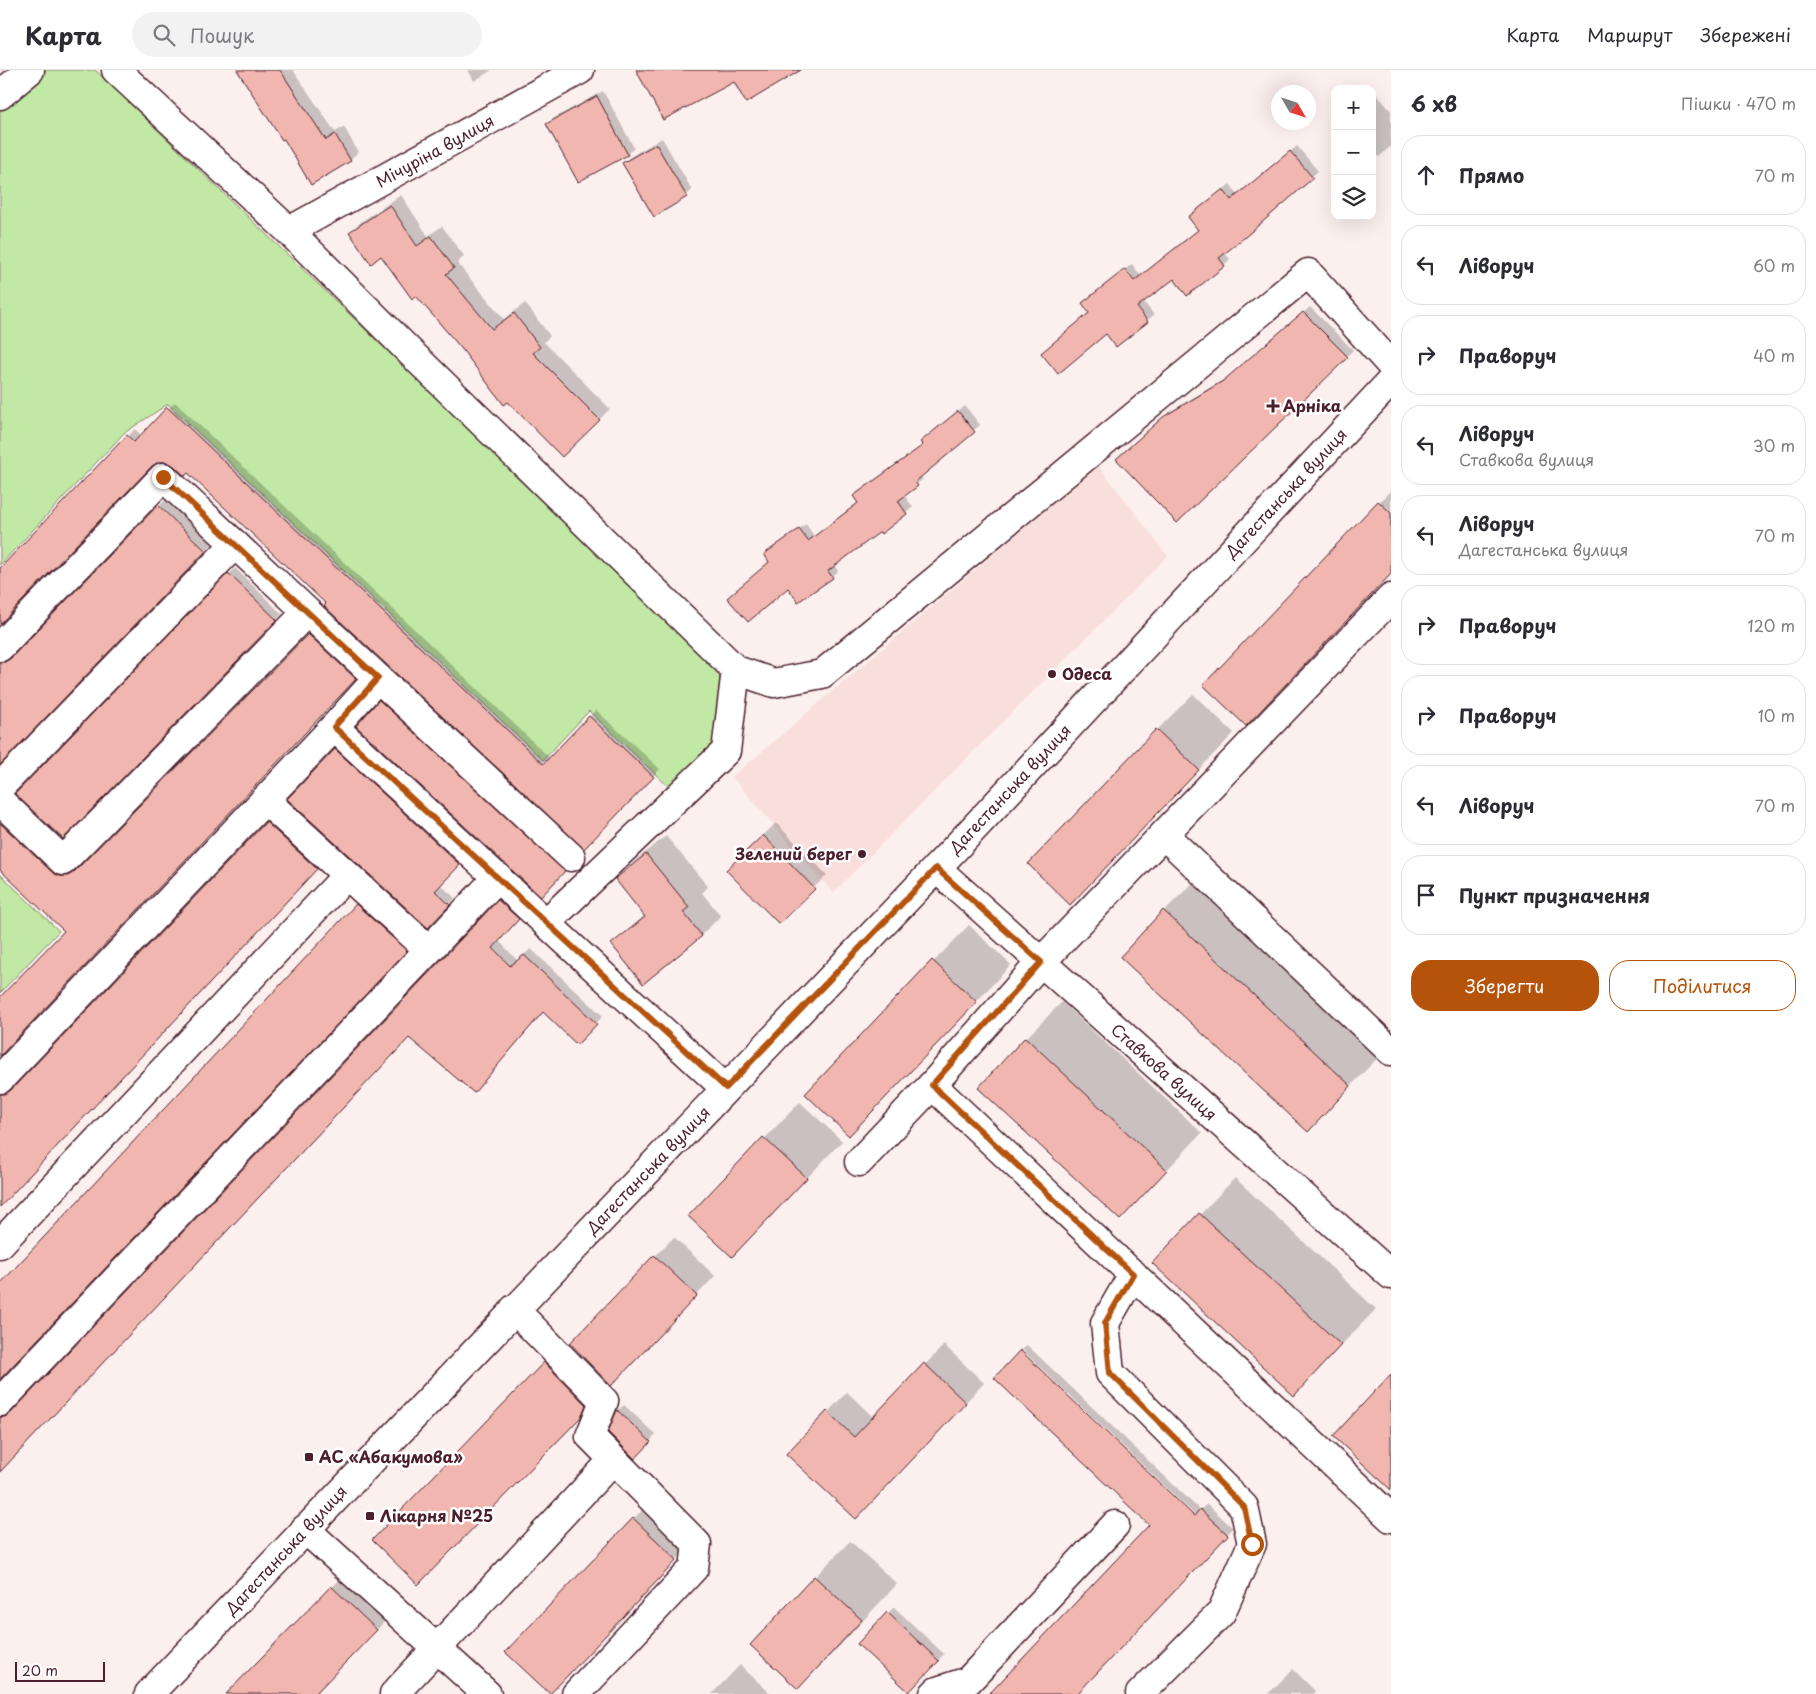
<!DOCTYPE html>
<html lang="uk">
<head>
<meta charset="utf-8">
<style>
	:root { --surface:#fff; --page:#f2f2f3; --text:#2b2b33; --muted:#7c7c81; --line:#e1e1e2; --accent:#b45309 }
	body { margin:0; font-family:"Playpen Sans",sans-serif; background:var(--page); color:var(--text) }
	.controls { position:absolute; right:15px; top:15px; display:grid; overflow:hidden; border-radius:10px; box-shadow:0 5px 20px #0002 }
	.controls button { width:45px; height:45px; display:grid; place-items:center; padding:0; border:0; border-bottom:1px solid var(--line); background:var(--surface); color:var(--text); font:25px sans-serif }
	.compass { position:absolute; left:1271px; top:15px; width:45px; height:45px; border-radius:50%; background:var(--surface); box-shadow:0 5px 20px #0002; rotate:129deg }
	.scale { position:absolute; left:15px; bottom:12px; width:90px; box-sizing:border-box; padding-left:5px; border:2px solid #4a1f2b; border-top:0; font-size:14px; line-height:18px; white-space:nowrap; color:#4a1f2b; -webkit-text-stroke:4px #fff; paint-order:stroke }
	.stop { position:absolute; width:15px; height:15px; margin:-11px; border:4px solid #b45309; border-radius:50%; background:#fff }
	.stop.end { background:#b45309; border-color:#fff; box-shadow:0 1px 5px #0008 }
	.list { margin:0; padding:0; list-style:none }
	h2 { display:flex; justify-content:space-between; align-items:center; height:65px; margin:0; padding:0 20px; font-size:21px }
	h2 small { font-size:16px; font-weight:400; color:var(--muted) }
	.list li { display:grid; grid-template-columns:32px 1fr auto; gap:15px; align-items:center; box-sizing:border-box; height:80px; margin:0 10px 10px; padding:0 10px; border:1px solid var(--line); border-radius:20px }
	.list b { display:block; font-size:19px; white-space:nowrap }
	.list p { margin:0; font-size:16px; white-space:nowrap; color:var(--muted) }
	.list em { font-size:16px; font-style:normal; color:var(--muted) }
	.actions { display:flex; gap:10px; padding:15px 20px }
	.actions a { flex:1; padding:11px 0; border:1px solid var(--accent); border-radius:20px; text-align:center; font-size:18px; color:var(--accent) }
	.actions .main { background:var(--accent); color:#fff }
	.icon { flex:none; width:28px; height:28px; fill:none; stroke:currentColor; stroke-width:2; stroke-linecap:round; stroke-linejoin:round }
	.map { position:relative; flex:none; width:1391px; height:1624px; overflow:hidden }
	header { display:flex; align-items:center; gap:30px; box-sizing:border-box; height:70px; padding:0 25px; background:var(--surface); border-bottom:1px solid var(--line) }
	header strong { font-size:24px }
	nav { display:flex; gap:28px; margin-inline-start:auto; font-size:18px }
	.search { width:350px; height:45px; background:var(--page); display:flex; align-items:center; gap:12px; box-sizing:border-box; padding:0 18px; border-radius:28px; color:var(--muted); font-size:19px }
	main { display:flex }
	aside { flex:1; background:var(--surface) }
	.map>svg:first-child { display:block }
</style>
</head>
<body>
<header>
<strong>Карта</strong>
<div class="search"><svg class="icon" aria-label="search" viewBox="0 0 24 24"><circle cx="10" cy="10" r="6"/><path d="M15 15l6 6"/></svg>Пошук</div>
<nav><a>Карта</a><a>Маршрут</a><a>Збережені</a></nav>
</header>
<main>
<div class="map">
<svg width="1391" height="1624" viewBox="0 0 1391 1624">
	<rect width="100%" height="100%" fill="#fcf0ef"/>
	<filter id="ink" filterUnits="userSpaceOnUse"><feTurbulence type="fractalNoise" baseFrequency=".02" numOctaves="2"/><feDisplacementMap in="SourceGraphic" scale="10" xChannelSelector="R" yChannelSelector="G"/><feConvolveMatrix kernelMatrix="1 2 1 2 8 2 1 2 1" color-interpolation-filters="sRGB"/></filter>
	<g filter="url(#ink)">
		<polygon fill="#f9dfdc" points="1098,395 1168,486 833,823 732,707"/>
		<g fill="#c1e9a5" stroke="#868468">
			<polygon points="46,0 95,0 720,600 716,676 671,719 589,641 543,690 168,334 124,363 0,495 0,39"/>
			<polygon points="0,804 59,861 0,923"/>
		</g>
		<g fill="#0003">
			<polygon points="238,0 293,0 335,62 344,57 358,82 350,90 285,67"/>
			<polygon points="468,0 492,0 474,11"/>
			<polygon points="1372,19 1391,41 1391,76 1379,87 1372,78"/>
			<polygon points="603,21 634,78 627,84 578,110 548,54 554,48"/>
			<polygon points="662,68 692,120 686,126 624,93 630,87"/>
			<polygon points="1297,76 1318,101 1224,182 1230,189 1224,195 1174,208 1143,231 1154,245 1116,275 1083,233 1132,194 1141,206 1199,160 1196,141 1230,114 1238,125"/>
			<polygon points="401,125 428,166 442,156 464,186 457,193 504,249 525,233 550,266 544,272 610,339 562,385 477,296 382,185 351,162 362,151"/>
			<polygon points="1310,237 1353,280 1177,451 1124,383 1171,341 1231,305"/>
			<polygon points="175,332 550,688 596,640 660,699 584,777 188,402 166,390 159,391 152,394 0,553 0,501 135,359 142,366"/>
			<polygon points="965,336 980,355 920,406 923,409 904,425 913,437 881,462 880,460 834,495 838,501 832,507 798,531 765,484 806,454 814,466 859,432 855,426 861,420 924,374 928,366"/>
			<polygon points="1391,420 1391,504 1246,654 1205,615"/>
			<polygon points="166,429 212,474 0,693 0,584 4,586 13,585 19,582"/>
			<polygon points="235,498 282,544 63,767 17,724"/>
			<polygon points="315,558 362,601 0,985 0,930 66,860 0,798 0,739 67,800 76,799 82,796"/>
			<polygon points="1193,624 1234,663 1070,833 1157,660"/>
			<polygon points="386,625 570,794 541,825 380,631"/>
			<polygon points="342,674 465,788 440,814 455,828 428,856 289,729"/>
			<polygon points="273,746 323,791 0,1135 0,1016 4,1018 13,1017 19,1014"/>
			<polygon points="776,753 827,805 779,852 728,800"/>
			<polygon points="666,766 708,817 702,823 721,846 701,865 643,912 613,874 645,845 617,809 636,790"/>
			<polygon points="1200,806 1386,979 1308,1061 1164,841"/>
			<polygon points="505,824 525,842 498,870 517,890 531,879 603,946 577,973 543,941 409,967 0,1401 0,1339 4,1341 12,1341 19,1337"/>
			<polygon points="363,828 412,873 0,1308 0,1215"/>
			<polygon points="969,855 1011,895 885,1028 807,1024"/>
			<polygon points="1062,932 1202,1063 1120,1149 1026,968"/>
			<polygon points="800,1032 842,1071 767,1150 690,1146"/>
			<polygon points="1235,1108 1376,1239 1294,1324 1154,1193"/>
			<polygon points="674,1167 715,1206 630,1295 655,1186"/>
			<polygon points="564,1274 600,1327 437,1494 373,1470"/>
			<polygon points="944,1275 984,1313 875,1428 828,1342 847,1322 874,1348"/>
			<polygon points="1027,1275 1200,1440 1207,1434 1233,1458 1076,1624 991,1624 1199,1449 1022,1280"/>
			<polygon points="624,1335 656,1365 635,1387 610,1362 618,1340"/>
			<polygon points="653,1430 695,1470 569,1603 633,1449"/>
			<polygon points="850,1471 897,1514 834,1582 798,1618 815,1507"/>
			<polygon points="351,1498 395,1541 314,1624 228,1624"/>
			<polygon points="894,1537 944,1584 915,1615 888,1543"/>
			<polygon points="740,1595 771,1624 712,1624"/>
			<polygon points="1293,1599 1315,1621 1313,1624 1270,1624 1269,1623"/>
		</g>
		<g fill="#f1b6af" stroke="#4a1f2b">
			<polygon points="237,0 280,0 326,70 335,64 351,91 311,115 284,69 282,70"/>
			<polygon points="636,0 801,0 746,33 734,12 663,50"/>
			<polygon points="597,26 628,85 578,112 546,54"/>
			<polygon points="656,74 687,127 654,147 622,93"/>
			<polygon points="1290,81 1313,108 1244,168 1219,188 1225,196 1187,226 1174,209 1137,237 1148,252 1116,277 1106,264 1058,304 1041,283 1089,243 1082,233 1125,199 1134,211 1198,160 1188,147 1223,119 1231,130"/>
			<polygon points="390,135 417,176 431,166 454,198 446,204 492,259 514,243 540,277 533,283 600,350 562,387 508,332 504,335 461,278 416,226 412,229 381,186 371,194 349,162"/>
			<polygon points="1303,242 1348,287 1177,453 1116,389 1163,347 1223,311"/>
			<polygon points="167,337 543,694 589,646 654,707 584,779 324,536 326,534 188,403 185,406 174,396 167,392 159,392 152,396 0,554 0,498 127,365 134,372"/>
			<polygon points="958,341 975,362 915,412 918,416 898,431 907,444 881,464 880,462 828,501 833,508 798,532 788,518 748,552 727,528 769,492 764,484 799,459 808,471 858,433 853,426 923,375 920,372"/>
			<polygon points="1378,431 1391,443 1391,504 1246,656 1203,615"/>
			<polygon points="158,435 206,481 0,695 0,592 5,592 11,588"/>
			<polygon points="228,503 277,550 63,769 15,724"/>
			<polygon points="308,564 356,609 0,986 0,927 64,861 0,800 0,753 53,803 60,806 68,806 74,802"/>
			<polygon points="379,630 565,801 541,827 356,656"/>
			<polygon points="1156,659 1199,700 1070,835 1028,794"/>
			<polygon points="335,679 460,795 435,821 450,835 428,858 287,729"/>
			<polygon points="266,752 317,799 0,1137 0,1024 5,1024 11,1020"/>
			<polygon points="763,765 815,819 779,854 726,800"/>
			<polygon points="646,784 689,837 683,842 702,866 643,914 611,874 645,847 615,809"/>
			<polygon points="498,830 519,849 493,878 510,896 524,885 597,954 577,975 543,942 474,1023 409,968 0,1402 0,1347 5,1347 11,1343"/>
			<polygon points="356,834 407,881 0,1309 0,1214"/>
			<polygon points="1163,840 1351,1016 1308,1062 1120,887"/>
			<polygon points="932,890 977,932 849,1066 805,1024"/>
			<polygon points="1025,967 1167,1100 1120,1150 978,1018"/>
			<polygon points="763,1067 807,1108 732,1187 688,1146"/>
			<polygon points="1199,1143 1341,1275 1294,1326 1152,1193"/>
			<polygon points="654,1185 697,1226 611,1316 570,1273"/>
			<polygon points="1020,1280 1194,1446 1200,1439 1228,1465 1077,1624 989,1624 1149,1455 994,1308"/>
			<polygon points="544,1292 586,1335 581,1347 418,1515 372,1470"/>
			<polygon points="924,1293 966,1333 856,1449 786,1384 827,1341 854,1367"/>
			<polygon points="1391,1304 1391,1420 1333,1366"/>
			<polygon points="617,1340 651,1372 635,1389 608,1362"/>
			<polygon points="633,1448 677,1490 550,1624 505,1582"/>
			<polygon points="814,1506 862,1550 798,1619 750,1575"/>
			<polygon points="331,1516 377,1560 315,1624 226,1624"/>
			<polygon points="887,1542 939,1591 909,1622 857,1574"/>
		</g>
		<g fill="none" stroke-linecap="round" stroke-linejoin="round">
			<g stroke="#4a1f2b" stroke-width="31">
				<g id="minor">
					<polyline points="116,0 289,161 409,281 736,600 774,613 822,604 1308,203 1391,295"/>
					<polyline points="0,25 30,0"/>
					<polyline points="289,161 580,0"/>
					<polyline points="0,577 163,407 378,608"/>
					<polyline points="334,657 378,608 571,787"/>
					<polyline points="0,717 235,474"/>
					<polyline points="265,730 429,880"/>
					<polyline points="0,731 63,791 307,542"/>
					<polyline points="1164,765 1391,981"/>
					<polyline points="936,798 1391,1205"/>
					<polyline points="0,1009 334,657 546,853"/>
					<polyline points="932,1015 1391,1448"/>
					<polyline points="725,1018 546,853 726,681 736,600"/>
					<polyline points="859,1092 932,1015 1041,892 1391,528"/>
					<polyline points="0,1174 347,805"/>
					<polyline points="1133,1204 1105,1253 1110,1303 1244,1437 1252,1474 1221,1543 1140,1624"/>
					<polyline points="514,1239 604,1331 590,1366 697,1474 694,1498 576,1624"/>
					<polyline points="0,1332 498,807"/>
					<polyline points="305,1459 487,1624"/>
					<polyline points="149,1624 961,772 1391,311"/>
					<polyline points="394,1624 613,1390"/>
					<polyline points="934,1624 937,1621 968,1611 1115,1455"/>
				</g>
			</g>
			<use href="#minor" stroke="#fff" stroke-width="28"/>
		</g>
	</g>
	<g fill="none" stroke-linecap="round" stroke-linejoin="round" filter="url(#ink)">
		<polyline stroke="#b45309" stroke-width="6" points="163,407 378,608 334,657 726,1018 936,798 1041,892 932,1015 1133,1204 1105,1253 1110,1303 1244,1437 1252,1474"/>
	</g>
	<g fill="#4a1f2b" stroke="#fff" stroke-width="2">
		<path d="M1270.5 328.5h5v5h5v5h-5v5h-5v-5h-5v-5h5z"/>
		<circle cx="1052" cy="604" r="5"/>
		<circle cx="862" cy="784" r="5"/>
		<rect x="304" y="1382" width="10" height="10" rx="2.5"/>
		<rect x="365" y="1441" width="10" height="10" rx="2.5"/>
	</g>
	<g text-anchor="middle" stroke-width="5" stroke-linejoin="round" paint-order="stroke">
		<g font-size="16" fill="#4a1f2b" stroke="#fff">
			<text transform="translate(435 81) rotate(-29)" y="6">Мічуріна вулиця</text>
			<text transform="translate(1286 423) rotate(-47)" y="6">Дагестанська вулиця</text>
			<text transform="translate(1010 719) rotate(-47)" y="6">Дагестанська вулиця</text>
			<text transform="translate(1164 1002) rotate(42)" y="6">Ставкова вулиця</text>
			<text transform="translate(648 1100) rotate(-46)" y="6">Дагестанська вулиця</text>
			<text transform="translate(286 1480) rotate(-47)" y="6">Дагестанська вулиця</text>
		</g>
		<g font-size="16" font-weight="bold" fill="#4a1f2b" stroke="#fff" text-anchor="start">
			<text x="1283" y="342">Арніка</text>
			<text x="1062" y="610">Одеса</text>
			<text x="852" y="790" text-anchor="end">Зелений берег</text>
			<text x="319" y="1393">АС «Абакумова»</text>
			<text x="380" y="1452">Лікарня №25</text>
		</g>
	</g>
</svg>
<div class="controls">
<button>+</button>
<button>−</button>
<button><svg class="icon" aria-label="layers" viewBox="0 0 24 24"><path d="M12 4l9 5-9 5-9-5zM3 14l9 5 9-5"/></svg></button>
</div>
<svg class="compass" viewBox="-18 -18 36 36"><path d="M0-13l5 13h-10z" fill="#e53935"/><path d="M0 13l5-13h-10z" fill="#7c7c81"/></svg>
<div class="scale">20 m</div>
<div class="stop" style="left:1252px;top:1474px"></div>
<div class="stop end" style="left:163px;top:407px"></div>
</div>
<aside>
<h2>6 хв<small>Пішки · 470 m</small></h2>
<ul class="list">
<li><svg class="icon" aria-label="ahead" viewBox="0 0 24 24"><path d="M12 20V5M6 11l6-6 6 6"/></svg><div><b>Прямо</b></div><em>70 m</em></li>
<li><svg class="icon" aria-label="left" viewBox="0 0 24 24"><path d="M17 20v-9H6M10 6l-5 5 5 5"/></svg><div><b>Ліворуч</b></div><em>60 m</em></li>
<li><svg class="icon" aria-label="right" viewBox="0 0 24 24"><path d="M7 20v-9h11M14 6l5 5-5 5"/></svg><div><b>Праворуч</b></div><em>40 m</em></li>
<li><svg class="icon" aria-label="left" viewBox="0 0 24 24"><path d="M17 20v-9H6M10 6l-5 5 5 5"/></svg><div><b>Ліворуч</b><p>Ставкова вулиця</p></div><em>30 m</em></li>
<li><svg class="icon" aria-label="left" viewBox="0 0 24 24"><path d="M17 20v-9H6M10 6l-5 5 5 5"/></svg><div><b>Ліворуч</b><p>Дагестанська вулиця</p></div><em>70 m</em></li>
<li><svg class="icon" aria-label="right" viewBox="0 0 24 24"><path d="M7 20v-9h11M14 6l5 5-5 5"/></svg><div><b>Праворуч</b></div><em>120 m</em></li>
<li><svg class="icon" aria-label="right" viewBox="0 0 24 24"><path d="M7 20v-9h11M14 6l5 5-5 5"/></svg><div><b>Праворуч</b></div><em>10 m</em></li>
<li><svg class="icon" aria-label="left" viewBox="0 0 24 24"><path d="M17 20v-9H6M10 6l-5 5 5 5"/></svg><div><b>Ліворуч</b></div><em>70 m</em></li>
<li><svg class="icon" aria-label="arrive" viewBox="0 0 24 24"><path d="M6 21V4h12l-3 4 3 4H6"/></svg><div><b>Пункт призначення</b></div></li>
</ul>
<div class="actions"><a class="main">Зберегти</a><a>Поділитися</a></div>
</aside>
</main>
</body>
</html>
